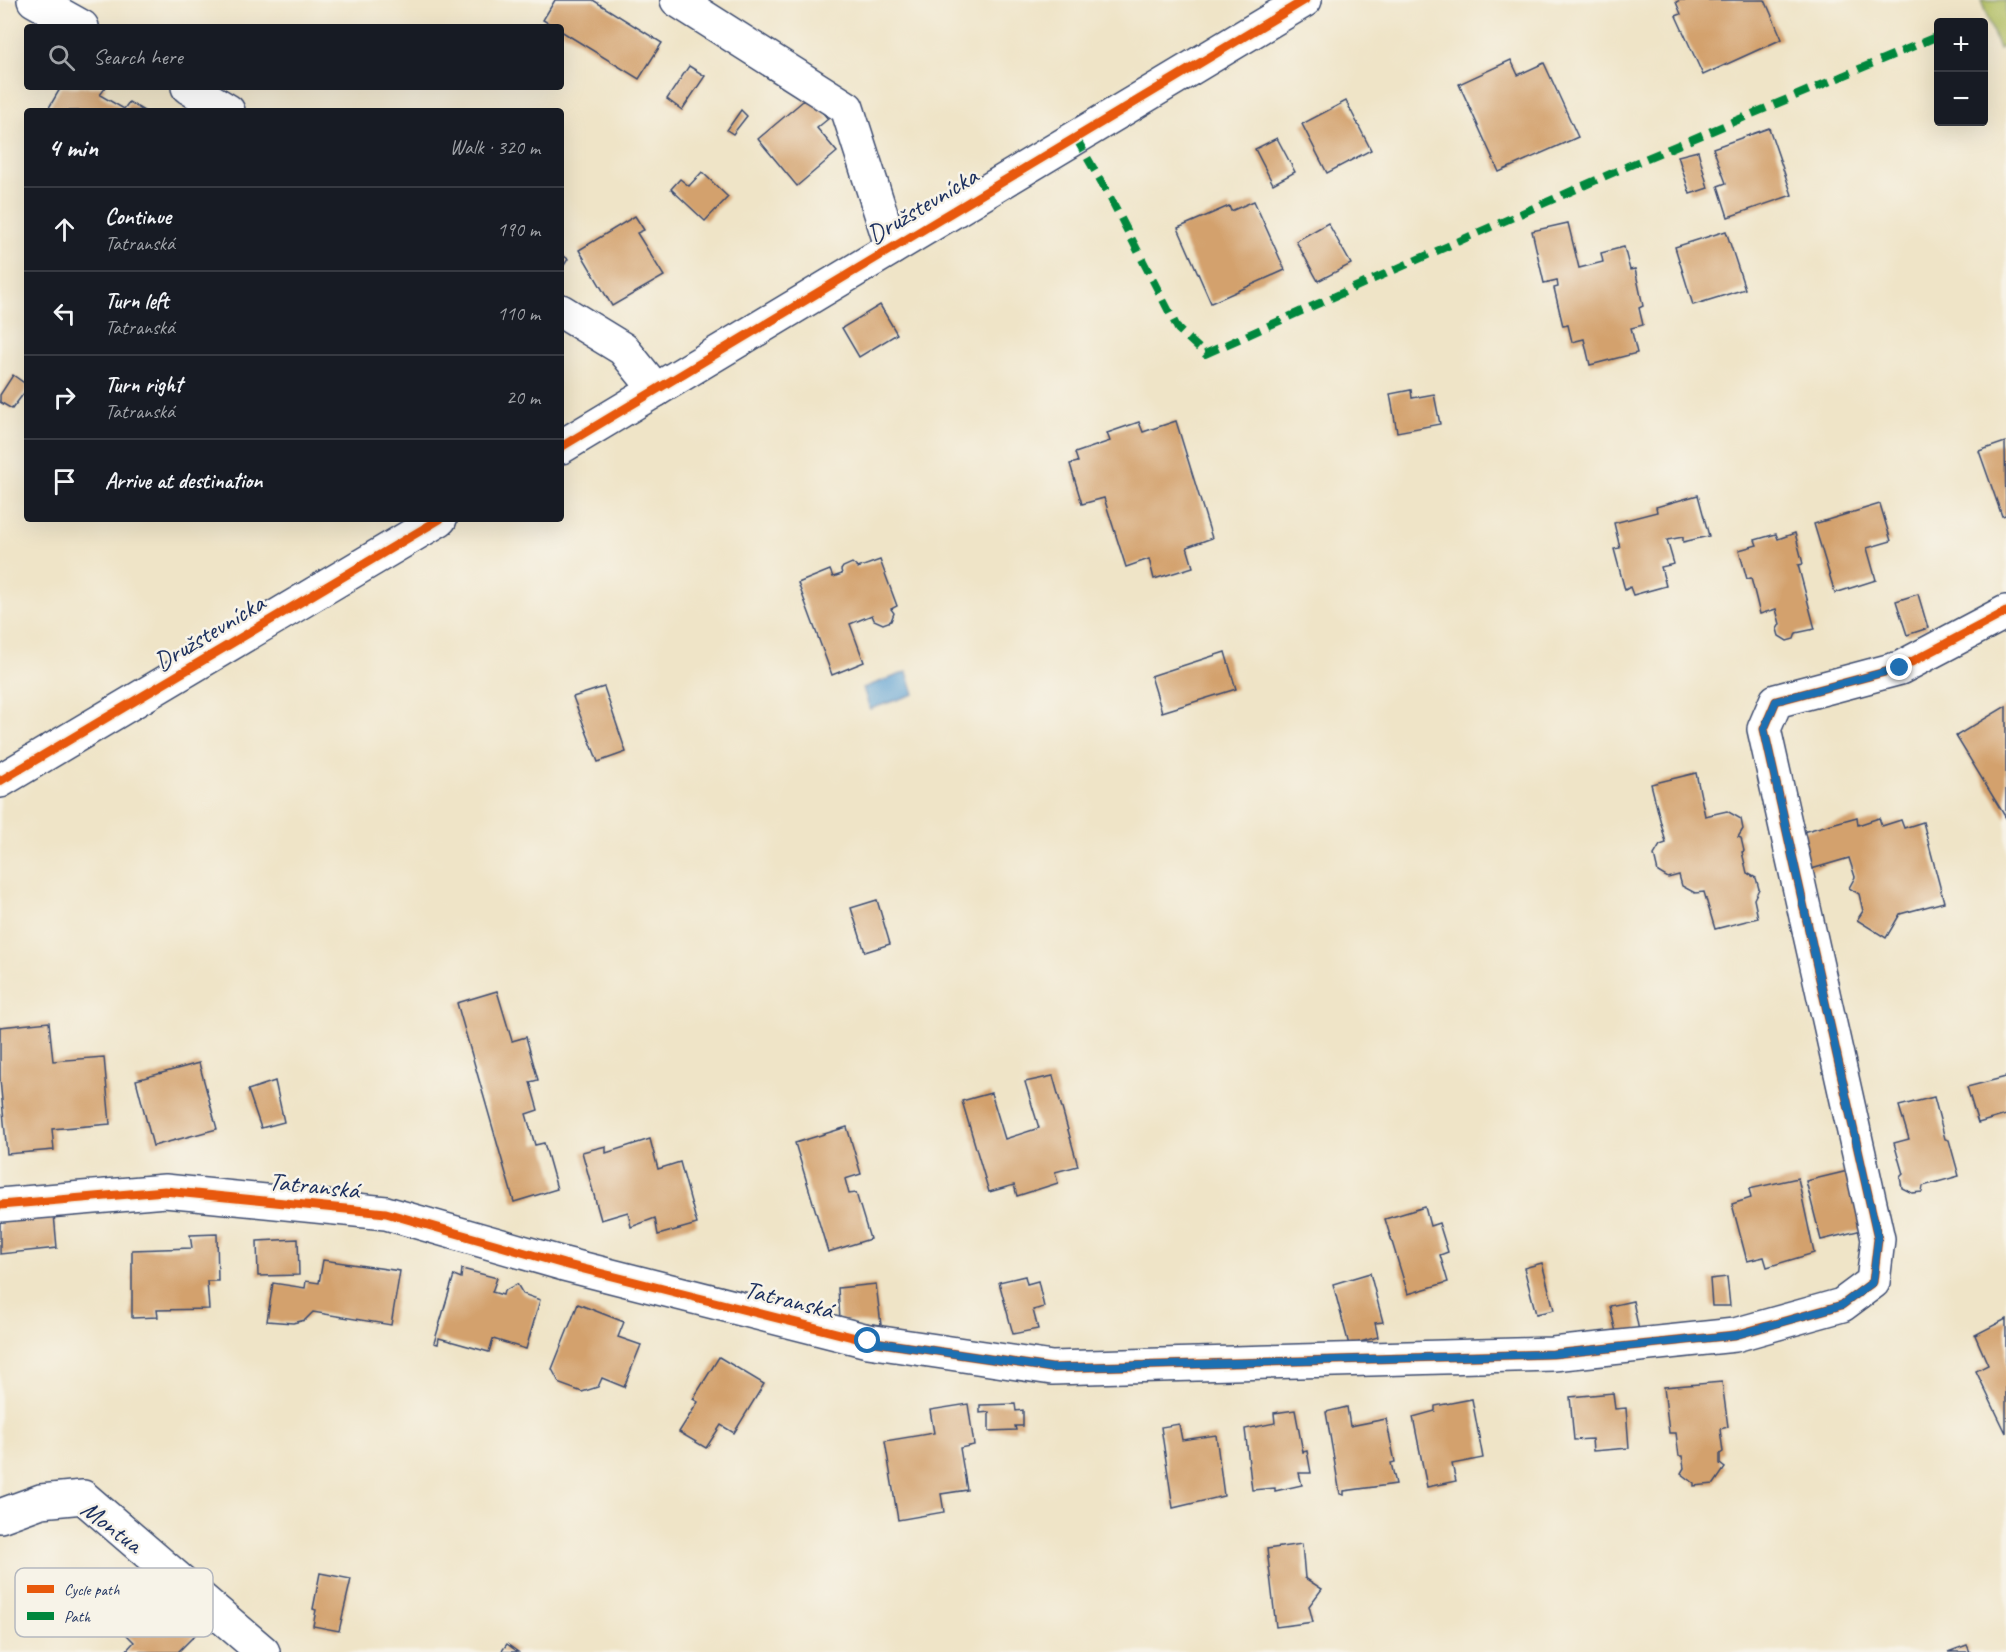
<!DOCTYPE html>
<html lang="en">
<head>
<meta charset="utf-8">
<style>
	:root { --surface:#171b24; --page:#242831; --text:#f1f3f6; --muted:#9ea1a6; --line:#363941 }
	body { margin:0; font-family:Caveat,sans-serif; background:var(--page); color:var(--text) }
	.controls { position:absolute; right:18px; top:18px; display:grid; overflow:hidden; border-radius:6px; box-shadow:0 6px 24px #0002 }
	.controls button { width:54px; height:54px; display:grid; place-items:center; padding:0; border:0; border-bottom:2px solid var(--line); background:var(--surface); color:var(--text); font:30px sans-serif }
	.stop { position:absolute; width:18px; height:18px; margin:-14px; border:4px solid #1f6fb2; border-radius:50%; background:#fff }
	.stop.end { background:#1f6fb2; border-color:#fff; box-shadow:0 2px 6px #0008 }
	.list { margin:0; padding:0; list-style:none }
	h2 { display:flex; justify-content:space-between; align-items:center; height:78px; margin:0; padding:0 24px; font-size:26px }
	h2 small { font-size:20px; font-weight:400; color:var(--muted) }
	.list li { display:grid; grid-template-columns:39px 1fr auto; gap:18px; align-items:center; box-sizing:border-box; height:84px; padding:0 24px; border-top:2px solid var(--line) }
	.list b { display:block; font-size:22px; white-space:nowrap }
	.list p { margin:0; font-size:20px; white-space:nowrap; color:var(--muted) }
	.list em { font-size:20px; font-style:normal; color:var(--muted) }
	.icon { flex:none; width:33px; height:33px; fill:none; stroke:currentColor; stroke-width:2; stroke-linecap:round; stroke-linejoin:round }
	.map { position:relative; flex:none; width:2006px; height:1652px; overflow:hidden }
	.search { position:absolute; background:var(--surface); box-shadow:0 6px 24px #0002; left:24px; top:24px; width:540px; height:66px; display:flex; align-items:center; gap:15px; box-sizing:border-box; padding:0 21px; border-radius:6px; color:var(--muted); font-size:22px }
	.panel { position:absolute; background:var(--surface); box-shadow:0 6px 24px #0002; left:24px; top:108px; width:540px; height:414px; border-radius:6px }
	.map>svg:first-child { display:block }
</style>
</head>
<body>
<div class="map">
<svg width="2006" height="1652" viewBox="0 0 2006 1652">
	<rect width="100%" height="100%" fill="#f7f3e8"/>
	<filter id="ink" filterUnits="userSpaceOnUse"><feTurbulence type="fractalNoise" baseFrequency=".0167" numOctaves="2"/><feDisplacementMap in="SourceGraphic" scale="12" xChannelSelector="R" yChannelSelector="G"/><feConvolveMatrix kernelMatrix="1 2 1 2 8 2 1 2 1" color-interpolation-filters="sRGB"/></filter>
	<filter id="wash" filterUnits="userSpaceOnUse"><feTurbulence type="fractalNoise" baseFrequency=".008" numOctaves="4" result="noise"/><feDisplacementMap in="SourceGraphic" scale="24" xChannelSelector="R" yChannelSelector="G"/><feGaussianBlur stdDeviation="1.35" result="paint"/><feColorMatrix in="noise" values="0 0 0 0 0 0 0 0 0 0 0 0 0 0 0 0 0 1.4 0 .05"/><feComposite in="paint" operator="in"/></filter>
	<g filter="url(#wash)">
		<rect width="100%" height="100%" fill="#efe4c7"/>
		<polygon fill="#b0bd60" stroke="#66765f" stroke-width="1.5" points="1981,0 2006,0 2006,45 1999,49"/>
		<polygon fill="#5fa2d3" stroke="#3d6898" stroke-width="1.5" points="907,672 914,694 870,709 863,688"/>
		<g id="blocks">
			<g fill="#d3a16d">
				<polygon points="555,0 593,0 662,43 639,79 561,31 561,27 555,27 543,20"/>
				<polygon points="1680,0 1765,0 1782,39 1703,75 1676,16 1681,14 1676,2"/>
				<polygon points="1511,60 1518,75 1544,63 1578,137 1499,172 1459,84"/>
				<polygon points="689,66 705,76 682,110 667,99"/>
				<polygon points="61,87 106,87 100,95 124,109 129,102 144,111 47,111"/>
				<polygon points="809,96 828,119 817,128 837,152 797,186 758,139"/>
				<polygon points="1346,101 1371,150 1327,173 1302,124"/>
				<polygon points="741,110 747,116 733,134 727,130"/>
				<polygon points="1769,128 1792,195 1728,217 1718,186 1726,183 1713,148"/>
				<polygon points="1277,138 1295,172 1273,184 1255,149"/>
				<polygon points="1698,151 1708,188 1690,194 1678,156"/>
				<polygon points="702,172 728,197 705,221 671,189 680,179 689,186"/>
				<polygon points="1254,201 1285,270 1211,303 1178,228 1229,206 1231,211"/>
				<polygon points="635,216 644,230 637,233 664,276 612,306 579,250"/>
				<polygon points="1328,223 1351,264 1318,281 1296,241"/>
				<polygon points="1568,223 1579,268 1603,262 1601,253 1624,247 1630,270 1635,269 1643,306 1639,308 1643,325 1631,328 1637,353 1590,365 1584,339 1572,342 1568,325 1563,326 1554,288 1558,287 1557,280 1544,283 1532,231"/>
				<polygon points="1726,231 1745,289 1693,305 1675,247"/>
				<polygon points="561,254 568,259 561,270"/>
				<polygon points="880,305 897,334 859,357 842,328"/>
				<polygon points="13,375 27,385 27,389 12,409 0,402 0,395"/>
				<polygon points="1411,390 1412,398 1434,394 1440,424 1397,432 1390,394"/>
				<polygon points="1176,421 1212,538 1187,547 1193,567 1154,579 1149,559 1126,567 1104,498 1082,504 1070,464 1078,462 1075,453 1110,441 1107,433 1139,422 1143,432"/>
				<polygon points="2005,442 2006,515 2002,516 1979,451"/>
				<polygon points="1698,495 1709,536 1683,542 1683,537 1667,540 1674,564 1661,567 1666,586 1633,595 1630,587 1625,590 1614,549 1620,548 1614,523 1657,512 1656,507"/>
				<polygon points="1880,504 1891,541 1867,548 1876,580 1835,593 1814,524"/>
				<polygon points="1795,533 1803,564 1798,565 1815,629 1796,633 1794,639 1787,641 1779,636 1777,629 1780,624 1776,609 1760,614 1751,578 1747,579 1739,550 1757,545 1755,540 1776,534 1778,539"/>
				<polygon points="880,560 897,606 891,609 894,613 891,621 883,624 874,620 872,615 850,624 864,662 832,675 798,583 830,570 833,577 842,574 841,570 843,567 852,563 858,568"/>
				<polygon points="1918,594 1928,628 1907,635 1896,601"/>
				<polygon points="1225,652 1236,689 1162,712 1151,676"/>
				<polygon points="604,687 626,752 598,762 573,697"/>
				<polygon points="2006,706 2006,818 1956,736"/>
				<polygon points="1696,773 1705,816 1727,811 1741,819 1743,829 1738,837 1741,838 1744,851 1742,852 1747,873 1756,878 1759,889 1754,899 1758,918 1715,929 1704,892 1695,893 1682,886 1679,875 1668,878 1658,872 1654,855 1660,845 1666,843 1651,784"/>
				<polygon points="1857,817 1858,825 1879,818 1882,826 1901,820 1904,828 1923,822 1944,902 1900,914 1886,938 1857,920 1863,911 1859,894 1849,888 1855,877 1849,858 1808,870 1799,833"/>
				<polygon points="877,900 890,944 865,952 851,908"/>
				<polygon points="497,991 512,1041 526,1037 538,1080 530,1082 538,1110 526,1114 535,1145 544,1143 557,1189 514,1202 457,1003"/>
				<polygon points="49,1022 53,1061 104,1057 110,1124 52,1129 54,1150 7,1154 0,1079 0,1027"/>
				<polygon points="199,1063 217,1129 153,1146 136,1080"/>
				<polygon points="1053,1076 1078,1166 1055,1172 1058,1183 1017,1196 1014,1185 989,1192 962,1101 991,1093 1005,1139 1039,1128 1025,1082"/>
				<polygon points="2006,1077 2006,1115 1978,1123 1967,1087"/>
				<polygon points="275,1081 284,1122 261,1128 248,1090"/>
				<polygon points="1934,1097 1945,1139 1949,1140 1959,1176 1923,1186 1922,1192 1912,1193 1902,1188 1900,1177 1903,1174 1894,1143 1909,1139 1899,1106"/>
				<polygon points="847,1127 861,1174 845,1179 849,1194 856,1193 870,1239 828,1252 795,1143"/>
				<polygon points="650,1139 658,1169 680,1162 697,1224 658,1235 655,1218 631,1227 628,1212 601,1220 582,1152 606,1146 606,1153"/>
				<polygon points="1852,1170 1866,1229 1821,1240 1806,1181"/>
				<polygon points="1798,1178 1814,1253 1767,1267 1764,1257 1747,1261 1732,1204 1751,1198 1749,1189"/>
				<polygon points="1425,1207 1430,1226 1439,1223 1448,1252 1440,1255 1448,1282 1408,1294 1385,1219"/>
				<polygon points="54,1214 57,1248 0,1254 0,1218"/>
				<polygon points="217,1234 218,1281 207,1281 209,1309 157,1310 158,1317 132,1318 132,1250 192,1248 190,1235"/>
				<polygon points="298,1239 299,1275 258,1276 257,1241"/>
				<polygon points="323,1260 400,1271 391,1325 313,1312 305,1320 293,1323 267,1321 273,1283 305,1288 306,1281 319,1283"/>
				<polygon points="1542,1263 1554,1310 1536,1314 1524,1268"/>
				<polygon points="462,1269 497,1278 492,1292 503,1295 504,1291 517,1284 523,1294 540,1300 526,1349 493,1339 489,1352 439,1338 438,1344 434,1343 454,1275 461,1278"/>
				<polygon points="1370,1273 1383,1322 1375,1323 1378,1337 1349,1345 1333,1284"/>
				<polygon points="1025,1276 1027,1284 1038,1281 1044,1307 1033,1310 1038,1329 1013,1334 999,1282"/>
				<polygon points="1727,1277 1730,1306 1712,1306 1710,1279"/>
				<polygon points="876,1284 881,1325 840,1320 838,1288"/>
				<polygon points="1633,1301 1639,1331 1617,1337 1610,1306"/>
				<polygon points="578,1304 624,1322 618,1337 641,1345 624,1387 602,1378 598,1387 582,1392 560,1384 552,1369"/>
				<polygon points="2006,1319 2006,1433 1976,1371 1988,1365 1975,1335"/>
				<polygon points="719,1357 764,1384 734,1433 721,1425 706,1448 679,1432 698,1402 693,1399"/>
				<polygon points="1722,1382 1728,1427 1720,1429 1723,1452 1720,1454 1720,1464 1725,1468 1714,1484 1694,1486 1694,1483 1681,1473 1684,1468 1682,1456 1679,1456 1676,1433 1669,1433 1664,1387"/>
				<polygon points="1613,1393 1615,1409 1626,1408 1629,1448 1593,1451 1592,1439 1574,1440 1570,1397"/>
				<polygon points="1472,1399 1483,1458 1452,1464 1456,1481 1427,1487 1413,1417 1435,1411 1435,1406"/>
				<polygon points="968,1404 974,1445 960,1448 967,1490 941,1494 944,1512 898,1520 885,1441 934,1433 930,1410"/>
				<polygon points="1015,1404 1016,1411 1023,1410 1023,1426 1015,1426 1016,1430 989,1431 989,1412 980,1413 980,1405"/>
				<polygon points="1347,1407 1350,1426 1386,1419 1395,1462 1391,1463 1396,1484 1344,1491 1344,1495 1340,1494 1326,1412"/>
				<polygon points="1295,1410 1303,1452 1307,1451 1311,1473 1299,1473 1302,1485 1275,1491 1275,1488 1252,1490 1245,1429 1275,1423 1274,1413"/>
				<polygon points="1179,1424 1182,1440 1216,1435 1224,1496 1173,1508 1161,1427"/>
				<polygon points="1302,1544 1305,1578 1322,1589 1309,1606 1313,1622 1276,1627 1267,1549"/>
				<polygon points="320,1573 351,1579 339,1631 313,1626 316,1610 313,1609"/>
				<polygon points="149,1591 195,1635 178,1652 125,1652 134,1642 117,1625"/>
				<polygon points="507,1644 518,1652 501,1652"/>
				<polygon points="1967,1645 1970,1652 1948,1652"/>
			</g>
		</g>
	</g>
	<g filter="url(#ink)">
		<use href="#blocks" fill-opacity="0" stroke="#3b4a6e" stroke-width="1.5"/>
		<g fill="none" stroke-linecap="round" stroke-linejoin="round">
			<g stroke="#3b4a6e" stroke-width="36">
				<g id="minor">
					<polyline points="34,0 82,27"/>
					<polyline points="677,0 847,108 892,248"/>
					<polyline points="188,87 228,111"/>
					<polyline points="561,311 623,349 656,390"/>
					<polyline points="0,1205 165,1191 386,1213 564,1264 868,1341 1052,1368 1553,1354 1735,1335 1842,1305 1873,1282 1878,1239 1764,729 1776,701 1900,668 2006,612"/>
					<polyline points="0,1516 41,1501 83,1497 263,1652"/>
				</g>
			</g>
			<g stroke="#3b4a6e" stroke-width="36">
				<g id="secondary">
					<polyline points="561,447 1305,0"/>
					<polyline points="0,781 440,519"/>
				</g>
			</g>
			<use href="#minor" stroke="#fff" stroke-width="33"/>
			<use href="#secondary" stroke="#fff" stroke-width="33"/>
			<polyline stroke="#00873e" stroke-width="8" stroke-dasharray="15 8" stroke-linecap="butt" points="1076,138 1110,197 1178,329 1205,354 1628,166 1938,36"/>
			<g stroke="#f7f3e8" stroke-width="13">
				<g id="cycleway">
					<polyline points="561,447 1305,0"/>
					<polyline points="0,781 440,519"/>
					<polyline points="0,1205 165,1191 386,1213 564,1264 868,1341 1052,1368 1553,1354 1735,1335 1842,1305 1873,1282 1878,1239 1764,729 1776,701 1900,668 2006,612"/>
				</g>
			</g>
			<use href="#cycleway" stroke="#e8590c" stroke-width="9"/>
		</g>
	</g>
	<g fill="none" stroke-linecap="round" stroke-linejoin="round" filter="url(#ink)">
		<polyline stroke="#1f6fb2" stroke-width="8" points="868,1341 1052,1368 1553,1354 1736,1335 1842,1305 1873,1282 1878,1239 1764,729 1776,701 1900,668"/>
	</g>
	<g text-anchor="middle" stroke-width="5" stroke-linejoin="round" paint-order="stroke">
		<g font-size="26" fill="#1b2f5e" stroke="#f7f3e8">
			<text transform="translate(922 205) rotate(-31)" y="9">Družstevnícka</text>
			<text transform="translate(209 632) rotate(-31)" y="9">Družstevnícka</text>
			<text transform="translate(314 1185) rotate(6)" y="9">Tatranská</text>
			<text transform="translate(789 1299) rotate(14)" y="9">Tatranská</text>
			<text transform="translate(112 1526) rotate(37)" y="9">Montua</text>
		</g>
	</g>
	<rect x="15" y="1568" width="198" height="69" rx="9" fill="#f7f3e8" stroke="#b5b8bf" stroke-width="1.5"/>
	<rect x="27" y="1585" width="27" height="8" fill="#e8590c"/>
	<rect x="27" y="1612" width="27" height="8" fill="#00873e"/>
	<g font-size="16" fill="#1b2f5e">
		<text x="64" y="1595">Cycle path</text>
		<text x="64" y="1622">Path</text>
	</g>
</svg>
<div class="controls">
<button>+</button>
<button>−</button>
</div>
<div class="stop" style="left:868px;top:1341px"></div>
<div class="stop end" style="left:1900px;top:668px"></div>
<div class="search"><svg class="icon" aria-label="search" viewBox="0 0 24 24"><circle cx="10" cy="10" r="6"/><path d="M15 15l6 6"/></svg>Search here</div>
<section class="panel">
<h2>4 min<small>Walk · 320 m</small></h2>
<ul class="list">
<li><svg class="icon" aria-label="ahead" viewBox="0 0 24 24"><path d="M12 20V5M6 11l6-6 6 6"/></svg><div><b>Continue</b><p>Tatranská</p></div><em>190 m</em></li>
<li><svg class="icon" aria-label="left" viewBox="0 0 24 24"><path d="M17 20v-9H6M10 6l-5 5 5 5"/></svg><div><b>Turn left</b><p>Tatranská</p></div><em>110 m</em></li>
<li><svg class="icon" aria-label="right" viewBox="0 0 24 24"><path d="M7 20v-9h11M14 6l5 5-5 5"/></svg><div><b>Turn right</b><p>Tatranská</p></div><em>20 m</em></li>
<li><svg class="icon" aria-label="arrive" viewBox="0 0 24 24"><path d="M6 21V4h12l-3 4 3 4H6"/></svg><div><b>Arrive at destination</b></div></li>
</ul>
</section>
</div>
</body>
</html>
